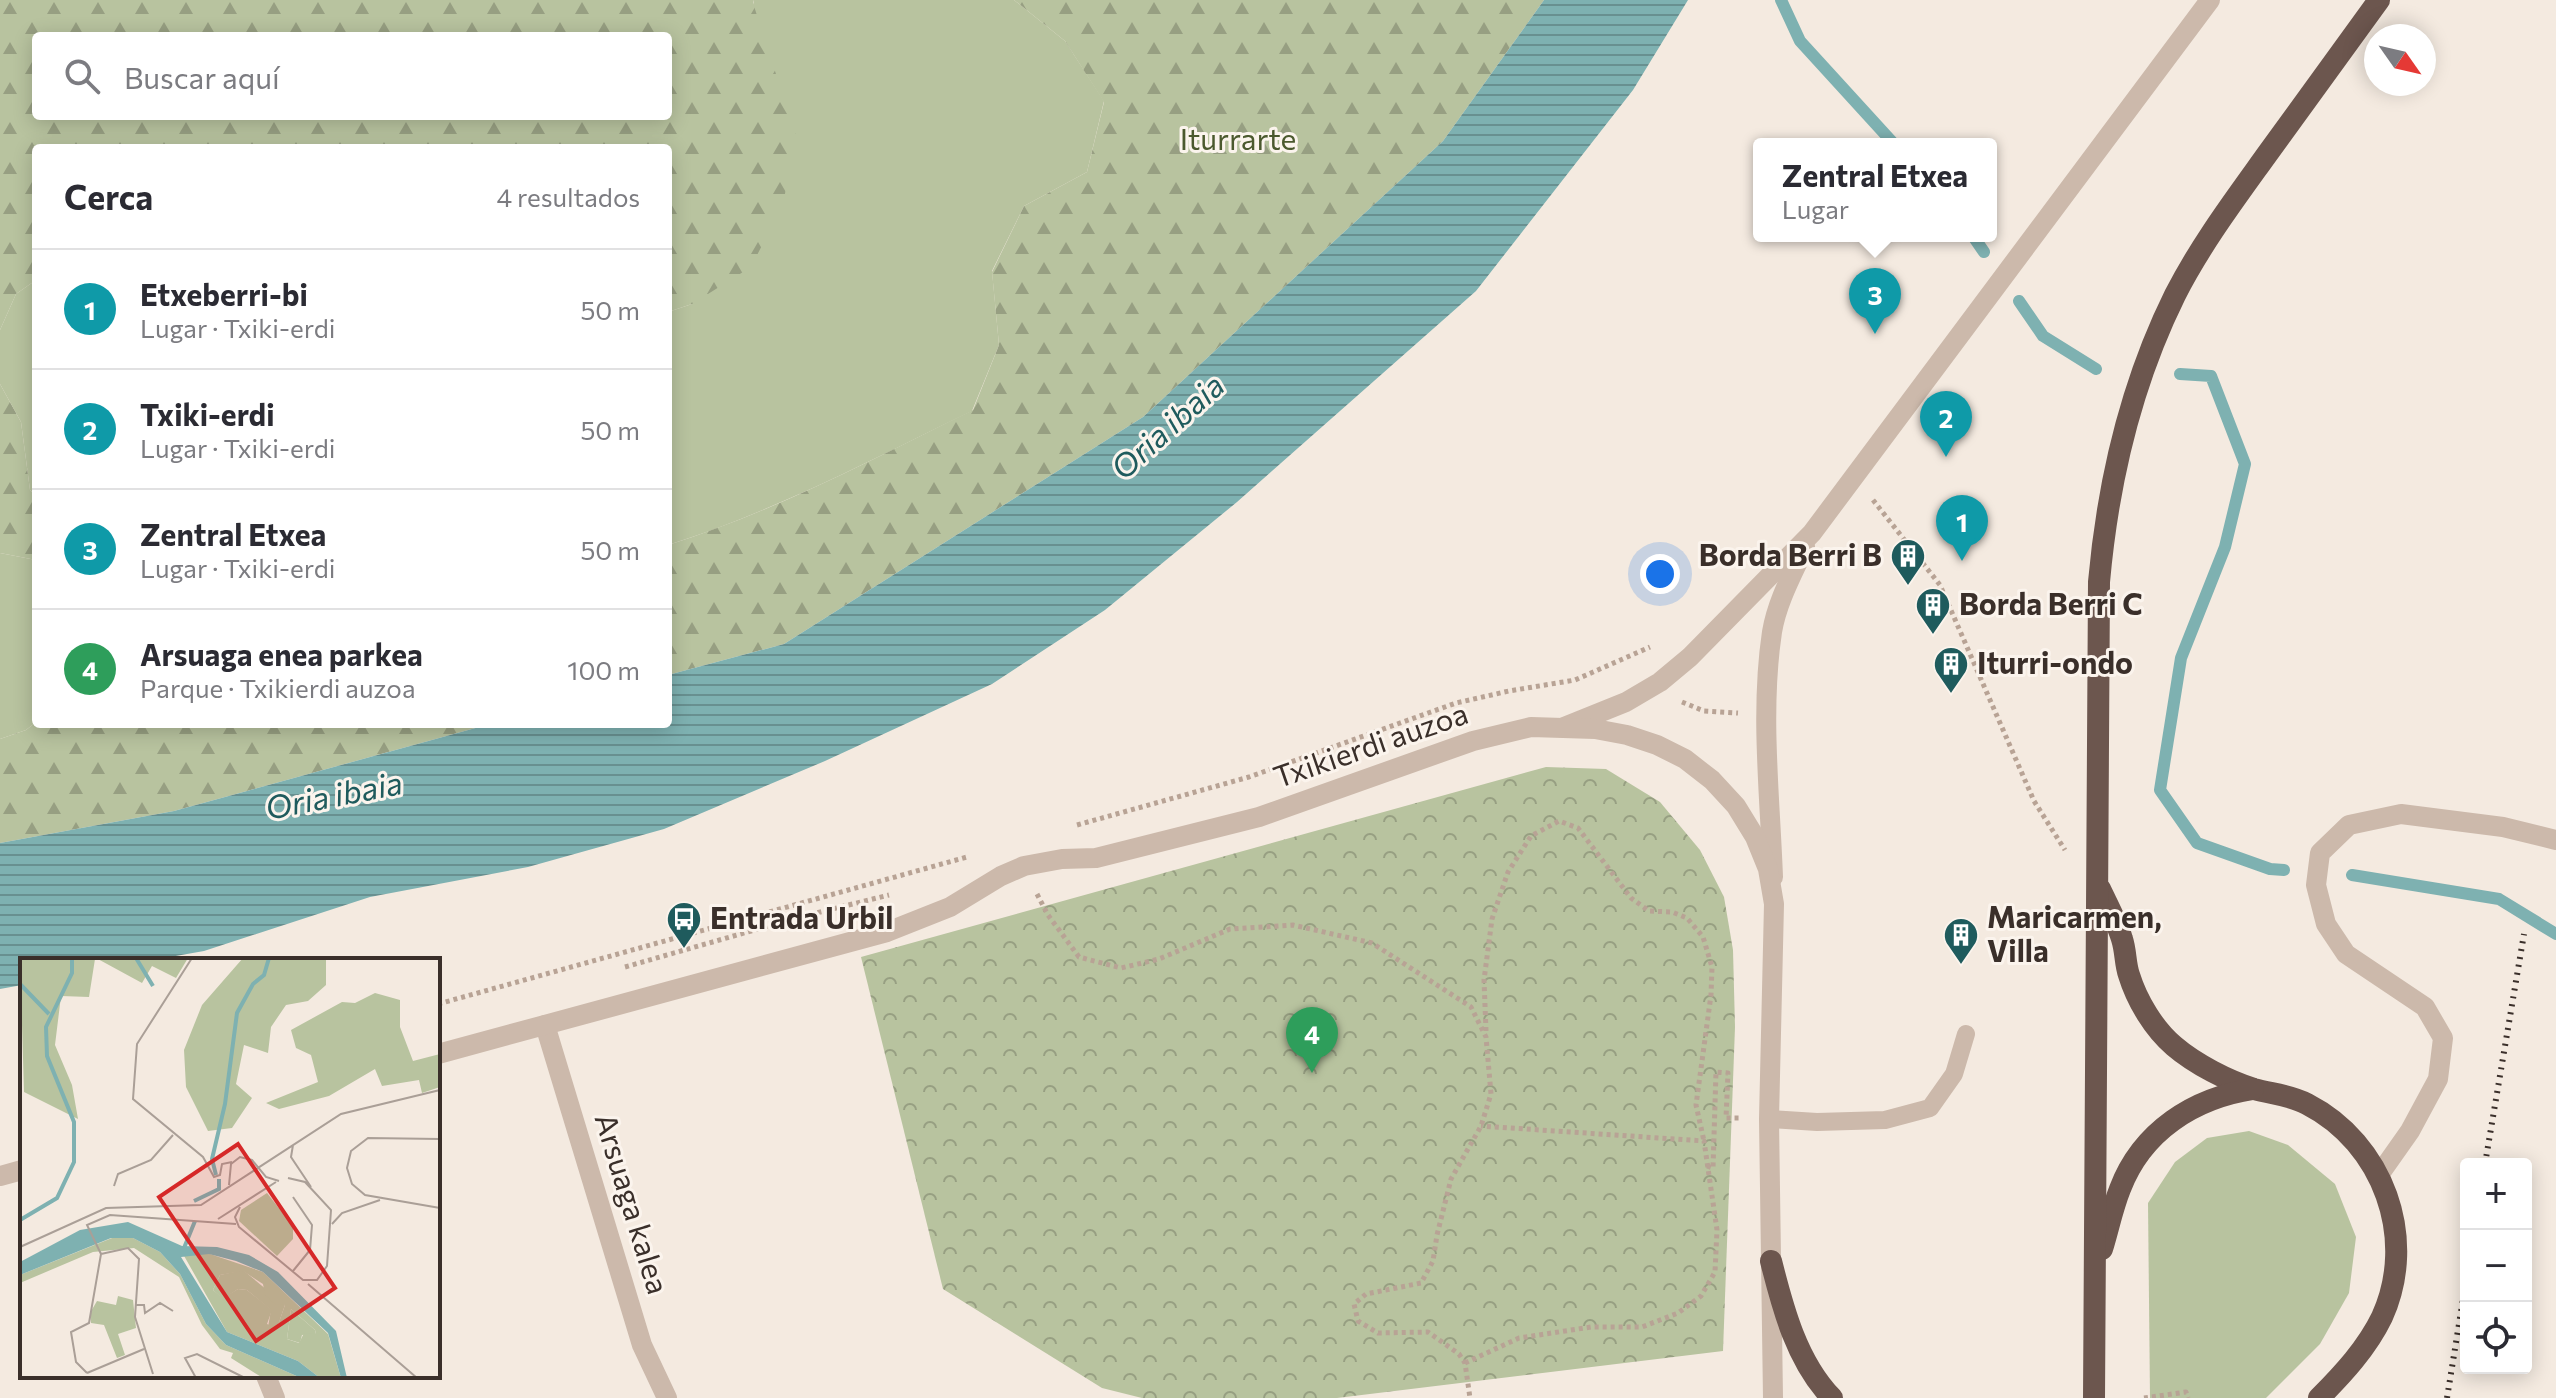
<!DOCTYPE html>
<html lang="es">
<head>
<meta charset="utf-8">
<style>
	:root { --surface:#fff; --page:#f7f7f7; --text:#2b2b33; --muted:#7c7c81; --line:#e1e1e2; --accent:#0b8043 }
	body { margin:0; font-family:Commissioner,sans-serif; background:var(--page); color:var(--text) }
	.controls { position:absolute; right:24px; bottom:24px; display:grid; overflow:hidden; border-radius:8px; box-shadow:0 4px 20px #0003 }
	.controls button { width:72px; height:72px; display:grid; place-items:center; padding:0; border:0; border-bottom:2px solid var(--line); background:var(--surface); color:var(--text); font:40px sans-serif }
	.compass { position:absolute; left:2364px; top:24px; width:72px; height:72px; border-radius:50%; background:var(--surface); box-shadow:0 4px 20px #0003; rotate:124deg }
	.you { position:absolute; left:1660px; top:574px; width:28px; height:28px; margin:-20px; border:6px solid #fff; border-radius:50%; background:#1a73e8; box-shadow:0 0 0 12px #1a73e833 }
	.badge { display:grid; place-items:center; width:52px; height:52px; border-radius:50%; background:var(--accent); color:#fff; font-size:26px; font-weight:700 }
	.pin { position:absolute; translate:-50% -66px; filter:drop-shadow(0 2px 4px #0008) }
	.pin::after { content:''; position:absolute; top:42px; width:28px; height:24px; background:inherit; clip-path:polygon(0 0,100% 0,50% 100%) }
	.popup { position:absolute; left:1753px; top:138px; width:244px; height:104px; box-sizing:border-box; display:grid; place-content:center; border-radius:8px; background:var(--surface); filter:drop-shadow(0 2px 6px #0005); font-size:26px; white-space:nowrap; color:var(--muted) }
	.popup b { font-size:30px; color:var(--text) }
	.popup::after { content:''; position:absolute; left:50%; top:100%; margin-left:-16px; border:16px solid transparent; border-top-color:var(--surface) }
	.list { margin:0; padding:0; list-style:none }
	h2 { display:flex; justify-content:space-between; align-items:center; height:104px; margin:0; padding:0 32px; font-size:34px }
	h2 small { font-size:26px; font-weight:400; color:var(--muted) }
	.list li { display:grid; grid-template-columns:52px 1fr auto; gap:24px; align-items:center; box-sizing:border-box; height:120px; padding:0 32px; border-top:2px solid var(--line) }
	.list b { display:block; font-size:30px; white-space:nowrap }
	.list p { margin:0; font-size:26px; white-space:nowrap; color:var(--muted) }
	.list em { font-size:26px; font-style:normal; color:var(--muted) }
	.icon { flex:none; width:44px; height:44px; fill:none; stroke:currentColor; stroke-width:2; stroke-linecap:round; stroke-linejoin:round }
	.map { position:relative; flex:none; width:2556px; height:1398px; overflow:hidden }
	.search { position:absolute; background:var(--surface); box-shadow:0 4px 20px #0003; left:32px; top:32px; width:640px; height:88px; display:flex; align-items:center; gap:20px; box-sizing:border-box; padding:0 28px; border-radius:8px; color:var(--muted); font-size:30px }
	.panel { position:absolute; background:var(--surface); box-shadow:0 4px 20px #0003; left:32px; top:144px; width:640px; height:584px; border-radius:8px }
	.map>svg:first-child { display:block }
</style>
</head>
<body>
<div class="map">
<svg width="2556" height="1398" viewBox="0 0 2556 1398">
	<defs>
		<pattern id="forest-firs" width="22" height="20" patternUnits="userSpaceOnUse" patternTransform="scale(2)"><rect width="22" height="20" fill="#b8c39f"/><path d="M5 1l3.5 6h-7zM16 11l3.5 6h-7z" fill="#979f82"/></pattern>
		<pattern id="park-crowns" width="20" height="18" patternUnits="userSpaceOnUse" patternTransform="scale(2)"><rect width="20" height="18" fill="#b8c39f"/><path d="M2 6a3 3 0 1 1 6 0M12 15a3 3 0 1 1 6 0" fill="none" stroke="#979f82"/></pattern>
		<pattern id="water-rules" width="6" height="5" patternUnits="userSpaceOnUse" patternTransform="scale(2)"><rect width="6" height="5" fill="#7eb1b1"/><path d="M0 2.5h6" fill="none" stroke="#689090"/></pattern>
	</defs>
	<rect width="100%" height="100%" fill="#f4eae0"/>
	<g fill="#b8c39f">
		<path d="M754,0H1014L1065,41L1104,101L1087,172L1024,206L992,271L999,345L972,411C873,459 773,512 668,545V312L692,304Z"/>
		<polygon points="36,280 36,496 30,490 21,422 0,384 0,330 16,294"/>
		<polygon points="0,553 36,560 36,722 26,730 0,739"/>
		<polygon points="2249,1131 2288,1145 2335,1184 2356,1237 2349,1293 2320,1344 2266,1398 2150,1398 2148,1203 2175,1162 2207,1138"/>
	</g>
	<g fill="url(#forest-firs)" fill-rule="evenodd">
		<path d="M0,0H754L753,3L796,136L783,204L751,267L692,304L668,312V148H36V280L16,294L0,330ZM36,36H668V116H36Z"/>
		<path d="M1014,0H1544L1443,141L1143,417L784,644L668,675V545C774,512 873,459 973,410L999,345L992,272L1024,206L1087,172L1104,102L1065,41Z"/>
		<polygon points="0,384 21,422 30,490 36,496 36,560 0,553"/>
		<polygon points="36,722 36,724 490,724 174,811 0,843 0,739 26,730"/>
	</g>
	<polygon fill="url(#park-crowns)" points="1546,767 1606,769 1660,802 1700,850 1724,897 1733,950 1735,1027 1723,1351 1337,1398 1142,1398 1102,1388 943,1289 861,957"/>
	<polygon fill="url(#water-rules)" points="1544,0 1688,0 1633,90 1476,291 1237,502 1105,610 992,684 825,761 664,829 528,867 370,897 204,951 153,960 22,960 22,985 0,989 0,843 174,811 490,724 668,724 668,675 784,644 1143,417 1443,141"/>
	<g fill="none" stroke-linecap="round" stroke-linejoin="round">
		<g stroke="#7eb1b1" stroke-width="12">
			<polyline points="1781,0 1800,41 1894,144"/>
			<polyline points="1973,236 1984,252"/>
			<polyline points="2019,301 2043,336 2096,369"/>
			<polyline points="2180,374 2211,376 2245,464 2225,547 2181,658 2160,790 2197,843 2270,869 2284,870"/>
			<polyline points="2352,875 2499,899 2556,934"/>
		</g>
		<g stroke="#b8a395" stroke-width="5" stroke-dasharray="4 4" stroke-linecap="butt">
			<polyline points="1873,500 1940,585 2034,801 2065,850"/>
			<polyline points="1682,702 1704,711 1738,713"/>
			<polyline points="1077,825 1249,777 1456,703 1509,691 1575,680 1650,647"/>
			<polyline points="1037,894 1048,915 1079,957 1121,968 1159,959 1230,929 1293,925 1372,943 1471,1007 1486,1037 1491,1094 1481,1126 1451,1179 1437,1235 1433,1261 1421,1283 1366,1294 1354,1304 1358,1321 1378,1333 1428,1332 1459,1354 1465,1363 1470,1398"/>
			<polyline points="625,967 800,917 889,895"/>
			<polyline points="438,1004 967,857"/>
			<polyline points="1486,1031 1484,980 1492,919 1508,872 1531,836 1559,821 1578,828 1631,898 1649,911 1672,912 1687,918 1703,937 1712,967 1711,995 1696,1105 1704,1141"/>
			<polyline points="1707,1166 1713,1168 1716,1072 1728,1073 1726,1118 1740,1118"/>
			<polyline points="1465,1363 1519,1338 1591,1327 1642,1327 1678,1313 1701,1296 1715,1272 1717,1230 1704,1141 1481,1126"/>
			<polyline points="2144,1398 2186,1392 2188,1398"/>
		</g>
		<polyline stroke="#ccb9ab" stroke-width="18" points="1769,1119 1817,1122 1885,1120 1930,1108 1954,1074 1966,1034"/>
		<g stroke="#ccb9ab" stroke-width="20">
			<polyline points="1564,727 1626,702 1660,682 1690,657 1812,533 2210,0"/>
			<path d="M1773,877C1770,796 1760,712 1772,632C1777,602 1792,575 1805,547"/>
			<polyline points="545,1025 642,1345 667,1398"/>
			<polyline points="2379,1175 2410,1131 2438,1079 2443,1038 2425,1007 2346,954 2326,924 2316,885 2320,853 2349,825 2401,814 2503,827 2556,840"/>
			<polyline points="0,1176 22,1170"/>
		</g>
		<g stroke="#ccb9ab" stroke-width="20">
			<polyline points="438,1054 887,932 950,907 1001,876 1024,866 1062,859 1096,858 1259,817 1473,741 1531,727 1595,729 1627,735 1657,745 1685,759 1712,780 1736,806 1755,837 1768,869 1774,904 1769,1119 1773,1398"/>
			<polyline points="266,1376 275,1398"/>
		</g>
		<g stroke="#6c564e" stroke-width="22">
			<path d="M2100,889C2108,906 2117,922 2122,939C2126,951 2125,964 2129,975C2137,1001 2154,1029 2174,1046C2195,1064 2228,1081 2254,1089C2272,1094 2290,1095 2307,1104C2383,1143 2418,1238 2382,1317C2367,1348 2343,1374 2319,1398"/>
			<path d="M2102,1249C2108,1230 2112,1209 2120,1189C2142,1131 2194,1098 2253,1089"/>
			<path d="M1771,1261C1783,1309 1797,1362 1832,1398"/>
			<path d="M2094,1398L2099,582C2108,481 2130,386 2175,295C2201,244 2235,199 2268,153C2305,102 2342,51 2379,0"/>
		</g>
		<g stroke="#3a2f2a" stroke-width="6" stroke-dasharray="2 6" stroke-linecap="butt">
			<polyline points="2485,1164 2524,934"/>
			<polyline points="2447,1398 2466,1281"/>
		</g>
	</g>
	<defs>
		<g id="building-pin" transform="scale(1.8)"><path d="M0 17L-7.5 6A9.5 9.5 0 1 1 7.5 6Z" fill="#1f5b5d" stroke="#fbf4ed"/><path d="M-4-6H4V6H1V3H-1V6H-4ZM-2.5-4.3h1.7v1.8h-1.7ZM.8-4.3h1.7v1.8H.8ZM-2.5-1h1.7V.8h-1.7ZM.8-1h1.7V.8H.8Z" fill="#fff"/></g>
		<g id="bus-pin" transform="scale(1.8)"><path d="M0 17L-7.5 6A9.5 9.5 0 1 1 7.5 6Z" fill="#1f5b5d" stroke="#fbf4ed"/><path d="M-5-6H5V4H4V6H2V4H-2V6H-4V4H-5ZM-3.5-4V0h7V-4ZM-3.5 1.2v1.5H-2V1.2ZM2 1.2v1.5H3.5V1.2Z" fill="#fff"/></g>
	</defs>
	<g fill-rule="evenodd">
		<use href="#building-pin" x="1908" y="556"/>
		<use href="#building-pin" x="1933" y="605"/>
		<use href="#building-pin" x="1951" y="664"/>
		<use href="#bus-pin" x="684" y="919"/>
		<use href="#building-pin" x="1961" y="935"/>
	</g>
	<g text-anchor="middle" stroke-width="6" stroke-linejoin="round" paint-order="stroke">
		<g font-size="30" fill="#4b592e" stroke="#fbf4ed">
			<text x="1238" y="150">Iturrarte</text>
		</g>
		<g font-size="30" font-weight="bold" fill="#3a2f2a" stroke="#fbf4ed" text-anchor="start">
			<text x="1882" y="566" text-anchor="end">Borda Berri B</text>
			<text x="1959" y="615">Borda Berri C</text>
			<text x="1977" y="674">Iturri-ondo</text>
			<text x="1987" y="928">Maricarmen,<tspan x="1987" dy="34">Villa</tspan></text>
			<text x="710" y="929">Entrada Urbil</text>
		</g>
		<g font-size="30" fill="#3a2f2a" stroke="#fbf4ed">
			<text transform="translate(1371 746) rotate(-19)" y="10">Txikierdi auzoa</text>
			<text transform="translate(631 1204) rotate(73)" y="10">Arsuaga kalea</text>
		</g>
		<g font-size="32" font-style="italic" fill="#1f5b5d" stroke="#fbf4ed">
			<text transform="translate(1168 427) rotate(-42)" y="11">Oria ibaia</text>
			<text transform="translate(334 796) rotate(-11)" y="11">Oria ibaia</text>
		</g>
	</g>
	<g transform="translate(20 958)">
		<rect width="420" height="420" fill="#f4eae0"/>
		<path d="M223,312L265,347L257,370L248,369L251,352L227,332L218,331L203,341L193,332L200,317ZM98,338L113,342L116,370L98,376L105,397L97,400L84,367L71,365L70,355L77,343L96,347ZM271,351L295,372L296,376L282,377L280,385L267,381Z" fill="#b8c39f"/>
		<path d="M0,0L75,1L69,39L41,38L35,87L52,127L58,161L4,134ZM76,0H168L156,20L132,8L122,25ZM223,0H306V27L288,43L266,47L251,69L248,95L224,87L216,126L232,140L212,170L188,173L166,129L164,92L182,47ZM355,35L380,42V69L393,103L420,96V129L402,135L399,122L362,128L355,111L309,138L259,151L246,145L298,124L291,97L276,90L271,72L322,44L335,45ZM92,280H113L140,294L160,316L186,366L206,387L281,420H243L211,400L213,395L200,391L182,367L159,319L114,290L73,294L0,325V317ZM163,296H190L243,314L308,376L321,420H300L278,403L207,374ZM223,313L243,326L245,337L255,346L265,347L257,370L247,366L252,352L227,332L218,331L203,340L193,332L200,317ZM271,351L295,372L296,376L284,375L279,385L267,381Z" fill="#b8c39f" fill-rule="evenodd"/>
		<path d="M247,235L273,268V281L257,298L219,263L221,252Z" fill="#b8c39f"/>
		<path d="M108,264L162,288L197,289L229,297L258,314L316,373L327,420H321L308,375L243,314L216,303L189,296L161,299L207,374L278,403L300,420H281L206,387L186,366L160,316L140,294L113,280H91L0,317V304L60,272Z" fill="#7eb1b1"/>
		<path fill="none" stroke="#7eb1b1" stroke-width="4" d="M116,0L133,28M0,26L29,56M196,217L192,201L205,146L217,55L233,26L244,17L249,0M174,243L199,231V221M0,262L37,240L54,204V164L27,98L26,69L52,15V0M164,290L175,263"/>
		<path fill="none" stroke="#aa9f97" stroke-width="2" d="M172,0L117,86L113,141L183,199L194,219L200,217L202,206L212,204M420,181L348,180L331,193L327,210L332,226L345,237L420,250M273,187L271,199L291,229M209,227L211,206L220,199L232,202L246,219L259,223M94,228L98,216L131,202L153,177M273,239L292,267L290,292L273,313M220,249L215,259L219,269L283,322H297L307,308L311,252L285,224L268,220M198,261L256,224M312,266L322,255L360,242M0,289L86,250L181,247L321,156L420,132M81,296L67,267L90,257L216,266M81,296L108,290L119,301L115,359L133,416M288,326L397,420M115,347H124L125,355L140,345L153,353M67,415L56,404L51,374L69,365L81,296M67,415L124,391M176,420L165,400L177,396L225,420"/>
		<path fill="#d62828" fill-opacity="0.15" stroke="#d62828" stroke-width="4" d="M218,186L315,330L236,383L139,239Z"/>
		<rect width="420" height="420" fill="none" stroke="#3a2f2a" stroke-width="4"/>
	</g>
</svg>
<div class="controls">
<button>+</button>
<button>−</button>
<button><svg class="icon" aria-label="locate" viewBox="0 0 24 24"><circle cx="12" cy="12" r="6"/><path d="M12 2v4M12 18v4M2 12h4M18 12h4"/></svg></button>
</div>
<svg class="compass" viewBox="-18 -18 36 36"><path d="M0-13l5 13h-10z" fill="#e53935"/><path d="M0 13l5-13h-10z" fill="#7c7c81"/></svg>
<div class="you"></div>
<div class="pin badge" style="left:1962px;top:561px;background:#0f9aa8">1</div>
<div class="pin badge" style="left:1946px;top:457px;background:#0f9aa8">2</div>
<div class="pin badge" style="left:1875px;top:334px;background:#0f9aa8">3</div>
<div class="popup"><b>Zentral Etxea</b>Lugar</div>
<div class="pin badge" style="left:1312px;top:1073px;background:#2e9e5b">4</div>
<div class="search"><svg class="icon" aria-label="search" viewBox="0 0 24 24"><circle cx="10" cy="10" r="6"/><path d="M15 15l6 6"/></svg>Buscar aquí</div>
<section class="panel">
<h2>Cerca<small>4 resultados</small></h2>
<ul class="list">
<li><span class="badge" style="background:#0f9aa8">1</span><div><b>Etxeberri-bi</b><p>Lugar · Txiki-erdi</p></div><em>50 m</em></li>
<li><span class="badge" style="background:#0f9aa8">2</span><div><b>Txiki-erdi</b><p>Lugar · Txiki-erdi</p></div><em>50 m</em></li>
<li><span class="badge" style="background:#0f9aa8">3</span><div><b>Zentral Etxea</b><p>Lugar · Txiki-erdi</p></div><em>50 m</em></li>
<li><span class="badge" style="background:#2e9e5b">4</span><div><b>Arsuaga enea parkea</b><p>Parque · Txikierdi auzoa</p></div><em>100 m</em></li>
</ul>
</section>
</div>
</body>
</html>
